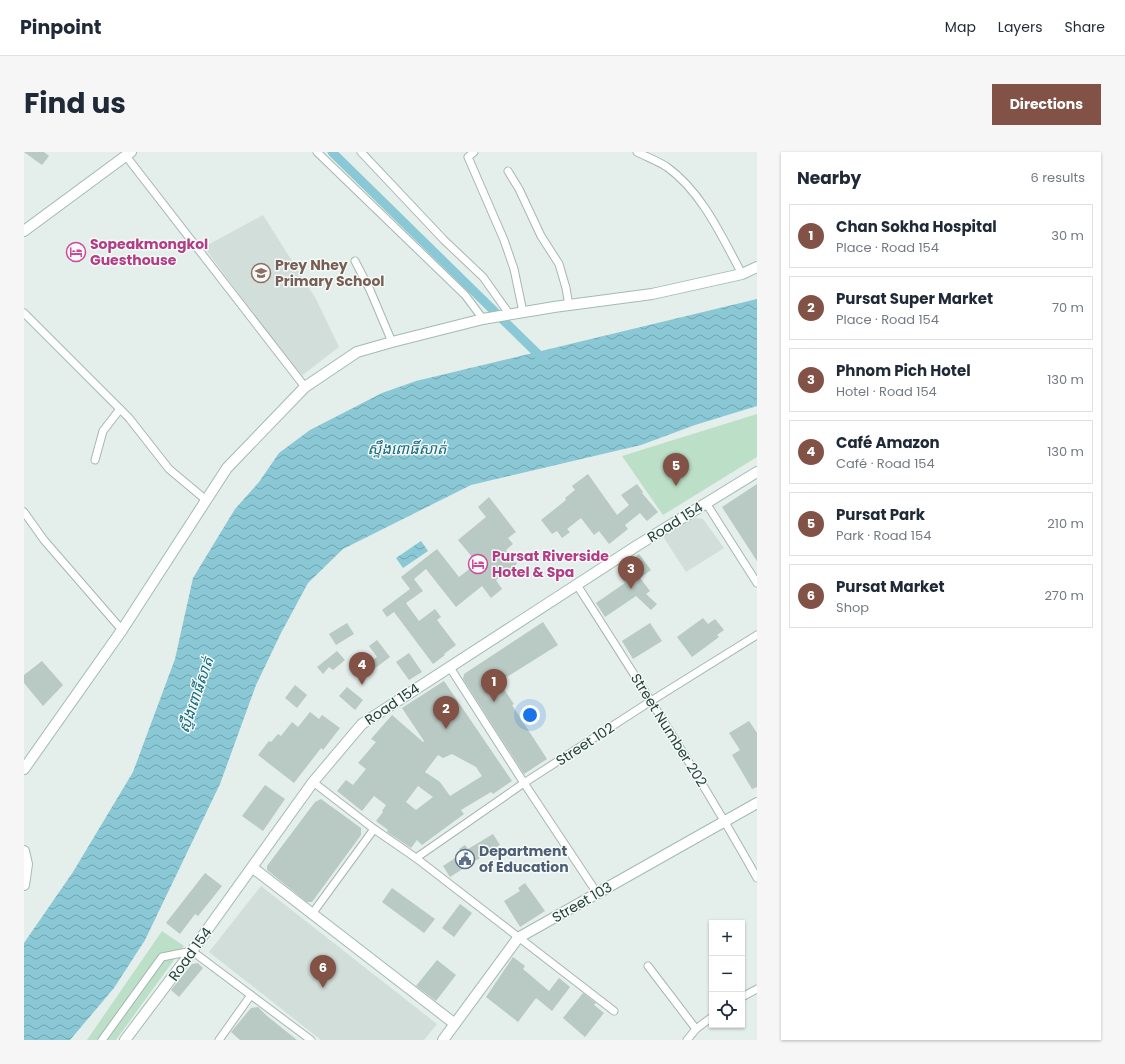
<!DOCTYPE html>
<html lang="en">
<head>
<meta charset="utf-8">
<style>
	:root { --surface:#fff; --page:#f6f6f7; --text:#1f2937; --muted:#747a83; --line:#e0e1e3; --accent:#815245 }
	body { margin:0; font-family:Poppins,"Noto Sans Khmer",sans-serif; background:var(--page); color:var(--text) }
	.controls { position:absolute; right:12px; bottom:12px; display:grid; overflow:hidden; border-radius:0px; box-shadow:0 1px 3px #0004 }
	.controls button { width:36px; height:36px; display:grid; place-items:center; padding:0; border:0; border-bottom:1px solid var(--line); background:var(--surface); color:var(--text); font:20px sans-serif }
	.you { position:absolute; left:506px; top:563px; width:14px; height:14px; margin:-10px; border:3px solid #fff; border-radius:50%; background:#1a73e8; box-shadow:0 0 0 6px #1a73e833 }
	.badge { display:grid; place-items:center; width:26px; height:26px; border-radius:50%; background:var(--accent); color:#fff; font-size:13px; font-weight:700 }
	.pin { position:absolute; translate:-50% -33px; filter:drop-shadow(0 1px 2px #0008) }
	.pin::after { content:''; position:absolute; top:21px; width:14px; height:12px; background:inherit; clip-path:polygon(0 0,100% 0,50% 100%) }
	.list { margin:0; padding:0; list-style:none }
	h2 { display:flex; justify-content:space-between; align-items:center; height:52px; margin:0; padding:0 16px; font-size:17px }
	h2 small { font-size:13px; font-weight:400; color:var(--muted) }
	.list li { display:grid; grid-template-columns:26px 1fr auto; gap:12px; align-items:center; box-sizing:border-box; height:64px; margin:0 8px 8px; padding:0 8px; border:1px solid var(--line); border-radius:0px }
	.list b { display:block; font-size:15px; white-space:nowrap }
	.list p { margin:0; font-size:13px; white-space:nowrap; color:var(--muted) }
	.list em { font-size:13px; font-style:normal; color:var(--muted) }
	.icon { flex:none; width:22px; height:22px; fill:none; stroke:currentColor; stroke-width:2; stroke-linecap:round; stroke-linejoin:round }
	.map { position:relative; flex:none; width:733px; height:888px; overflow:hidden; border-radius:0px }
	header { display:flex; align-items:center; gap:24px; box-sizing:border-box; height:56px; padding:0 20px; background:var(--surface); border-bottom:1px solid var(--line) }
	header strong { font-size:19px }
	nav { display:flex; gap:22px; margin-inline-start:auto; font-size:14px }
	.intro { display:flex; align-items:center; justify-content:space-between; box-sizing:border-box; height:96px; padding:0 24px }
	h1 { margin:0; font-size:28px }
	.button { padding:10px 18px; border-radius:0px; background:var(--accent); color:#fff; font-size:14px; font-weight:700 }
	main { display:flex; gap:24px; padding:0 24px }
	aside { flex:1; background:var(--surface); border-radius:0px; box-shadow:0 1px 3px #0004 }
	.map>svg:first-child { display:block }
</style>
</head>
<body>
<header>
<strong>Pinpoint</strong>
<nav><a>Map</a><a>Layers</a><a>Share</a></nav>
</header>
<div class="intro"><h1>Find us</h1><a class="button">Directions</a></div>
<main>
<div class="map">
<svg width="733" height="888" viewBox="0 0 733 888">
	<defs>
		<pattern id="water-waves" width="16" height="10" patternUnits="userSpaceOnUse"><rect width="16" height="10" fill="#8ac8d6"/><path d="M0 5q4-4 8 0t8 0" fill="none" stroke="#70a4af"/></pattern>
	</defs>
	<rect width="100%" height="100%" fill="#e4eeea"/>
	<g fill="#d2ded9">
		<polygon points="239,63 292,147 315,195 276,225 180,95"/>
		<polygon points="666,365 679,367 700,396 662,420 638,383"/>
		<polygon points="237,734 413,872 400,888 297,888 185,800"/>
	</g>
	<g fill="#bce0c7">
		<polygon points="733,262 733,305 639,363 598,304"/>
		<polygon points="138,779 160,794 92,888 63,888"/>
	</g>
	<g fill="url(#water-waves)">
		<polygon points="733,147 733,254 671,273 617,293 447,333 319,397 284,431 257,481 232,533 196,632 121,788 90,836 46,888 0,888 0,791 49,720 109,620 151,507 169,426 211,357 235,330 255,301 286,278 358,241 392,229"/>
		<polygon points="397,389 404,399 379,416 372,406"/>
	</g>
	<g fill="none" stroke-linecap="round" stroke-linejoin="round">
		<polyline stroke="#8ac8d6" stroke-width="9" points="308,0 520,208"/>
	</g>
	<g fill="#b9c9c3" fill-rule="evenodd">
		<polygon points="0,0 20,0 25,4 18,13"/>
		<polygon points="564,322 593,363 605,353 597,343 613,332 619,340 618,341 634,360 623,369 616,361 601,373 604,377 585,392 575,379 570,383 557,366 543,377 546,380 538,386 533,379 528,382 517,368 542,348 541,346 551,338 548,334"/>
		<polygon points="733,332 733,409 698,355"/>
		<polygon points="465,345 492,380 484,386 489,392 482,398 493,412 472,428 478,437 467,446 458,434 432,455 402,417 390,427 399,439 382,451 395,469 411,457 417,465 413,468 432,493 420,502 421,503 409,512 370,460 363,465 358,458 386,437 377,425 413,397 435,425 453,411 434,388 462,365 454,355"/>
		<polygon points="615,402 627,418 616,426 626,439 622,442 633,452 627,458 612,444 581,465 572,451 601,431 596,424 602,419 598,415"/>
		<polygon points="679,466 684,472 691,467 700,478 693,483 695,485 668,505 653,485"/>
		<polygon points="519,470 534,493 475,530 490,552 488,553 523,607 500,622 439,527 440,522"/>
		<polygon points="323,471 330,482 312,493 305,482"/>
		<polygon points="626,471 638,489 609,507 598,489"/>
		<polygon points="353,488 366,505 350,517 345,511 353,505 345,494"/>
		<polygon points="313,499 321,508 309,518 305,515 299,522 293,515"/>
		<polygon points="385,501 398,520 385,528 372,510"/>
		<polygon points="18,509 39,533 19,554 0,531 0,523"/>
		<path d="M420,529L488,629L469,642L467,640L437,658L440,662L398,693L393,688L387,696L363,680L364,678L352,669L359,660L358,659L362,653L350,644L338,659L313,639L322,628L329,633L342,617L334,611L352,590L347,587L368,563L399,590L400,589L378,556ZM428,602L452,615L458,624L426,644L416,630L401,620L414,603L419,606ZM394,634L409,645L392,658L382,650Z"/>
		<polygon points="271,533 283,543 273,556 261,546"/>
		<polygon points="323,535 339,548 331,558 315,544"/>
		<polygon points="286,560 295,567 298,563 316,576 299,598 297,596 270,631 234,603 245,589 247,590 254,582 257,584 268,570 274,575"/>
		<polygon points="725,569 733,581 733,635 728,637 708,603 716,598 705,581"/>
		<polygon points="241,633 261,647 239,679 218,664"/>
		<polygon points="297,647 337,676 337,683 288,750 283,750 243,718 243,714 291,650"/>
		<polygon points="469,682 476,693 426,725 419,714 439,701 435,697 441,693 444,697"/>
		<polygon points="181,721 198,734 174,764 171,762 156,782 142,771"/>
		<polygon points="501,731 521,759 496,775 480,749 496,739 494,736"/>
		<polygon points="368,736 411,767 400,781 358,750"/>
		<polygon points="436,752 448,761 430,785 418,776"/>
		<polygon points="489,805 501,814 499,817 525,839 535,826 546,835 528,859 512,846 494,870 462,845"/>
		<polygon points="413,808 432,823 412,849 392,834"/>
		<polygon points="174,811 179,816 155,845 147,838 168,812"/>
		<polygon points="559,841 572,851 570,853 580,861 561,885 539,866"/>
		<polygon points="234,855 243,864 273,888 216,888 207,880 227,856"/>
	</g>
	<g fill="none" stroke-linecap="round" stroke-linejoin="round">
		<g stroke="#a6b7b2" stroke-width="9">
			<g id="street">
				<polyline points="293,0 441,143 459,167"/>
				<polyline points="337,0 420,88 459,125 486,163"/>
				<polyline points="450,0 444,5 480,88 490,117 499,160"/>
				<path d="M613,0C623,5 634,9 643,15C678,40 698,85 718,122"/>
				<polyline points="102,4 281,235"/>
				<polyline points="484,19 495,37 517,84 535,112 542,136 545,154"/>
				<polyline points="331,109 346,138 368,190"/>
				<polyline points="0,161 105,266 145,317 182,348"/>
				<polyline points="71,308 79,279 96,257"/>
				<polyline points="682,351 733,431"/>
				<polyline points="0,360 20,388 98,478"/>
				<path d="M553,433C615,530 677,626 733,726"/>
				<polyline points="425,514 500,631 573,741"/>
				<polyline points="289,630 350,677 392,706 590,859"/>
				<polyline points="392,706 500,631 627,549 733,483"/>
				<polyline points="288,762 350,677"/>
				<polyline points="624,814 672,877"/>
				<polyline points="718,845 733,837"/>
				<polyline points="78,888 138,805 168,799 287,888"/>
				<polyline points="195,888 227,843"/>
				<polyline points="663,888 672,877 688,865"/>
			</g>
		</g>
		<g stroke="#a2bbb3" stroke-width="12">
			<g id="secondary">
				<polyline points="0,79 107,0"/>
				<polyline points="0,617 98,478 203,316 281,235 333,200 368,190 459,167 530,155 628,142 718,122 733,115"/>
				<polyline points="0,699 3,712 0,733"/>
				<polyline points="229,716 431,872"/>
				<polyline points="101,888 168,799 289,630 338,572 614,393 733,320"/>
				<polyline points="419,888 494,786 733,651"/>
			</g>
		</g>
		<use href="#street" stroke="#fff" stroke-width="7"/>
		<use href="#secondary" stroke="#fff" stroke-width="10"/>
	</g>
	<defs>
		<g id="hotel-ring" transform="scale(1)"><circle r="9.5" fill="#f5faf8" stroke="#d1479c" stroke-width="1.5"/><path d="M-6-4.5h1.5V1H6V5H4.5V3h-9V5H-6ZM-4 0a1.8 1.8 0 1 1 3.6 0ZM.5 0V-2.5h3Q6-2.5 6 0Z" fill="#d1479c"/></g>
		<g id="school-ring" transform="scale(1)"><circle r="9.5" fill="#f5faf8" stroke="#8d6e63" stroke-width="1.5"/><path d="M0-5L7-2L0 1L-7-2ZM-4 1L0 2.5L4 1V4Q0 6-4 4Z" fill="#8d6e63"/></g>
		<g id="civic-ring" transform="scale(1)"><circle r="9.5" fill="#f5faf8" stroke="#5c6f8a" stroke-width="1.5"/><path d="M-.6-6.5H3V-4.5H.6V-3L4-1V1h2V6H-6V1h2V-1L-.6-3ZM-1.2 2.5V6h2.4V2.5Z" fill="#5c6f8a"/></g>
	</defs>
	<g fill-rule="evenodd">
		<use href="#hotel-ring" x="52" y="100"/>
		<use href="#school-ring" x="237" y="121"/>
		<use href="#hotel-ring" x="454" y="412"/>
		<use href="#civic-ring" x="441" y="707"/>
	</g>
	<g text-anchor="middle" stroke-width="3" stroke-linejoin="round" paint-order="stroke">
		<g font-size="14" font-weight="bold" fill="#b23c85" stroke="#f5faf8" text-anchor="start">
			<text x="66" y="97">Sopeakmongkol<tspan x="66" dy="16">Guesthouse</tspan></text>
			<text x="468" y="409">Pursat Riverside<tspan x="468" dy="16">Hotel &amp; Spa</tspan></text>
		</g>
		<g font-size="14" font-weight="bold" fill="#785e54" stroke="#f5faf8" text-anchor="start">
			<text x="251" y="118">Prey Nhey<tspan x="251" dy="16">Primary School</tspan></text>
		</g>
		<g font-size="14" fill="#22413a" stroke="#f5faf8">
			<text transform="translate(651 370) rotate(-32)" y="5">Road 154</text>
			<text transform="translate(368 552) rotate(-34)" y="5">Road 154</text>
			<text transform="translate(645 578) rotate(58)" y="5">Street Number 202</text>
			<text transform="translate(561 592) rotate(-33)" y="5">Street 102</text>
			<text transform="translate(558 750) rotate(-30)" y="5">Street 103</text>
			<text transform="translate(166 802) rotate(-54)" y="5">Road 154</text>
		</g>
		<g font-size="14" font-weight="bold" fill="#4e5e75" stroke="#f5faf8" text-anchor="start">
			<text x="455" y="704">Department<tspan x="455" dy="16">of Education</tspan></text>
		</g>
		<g font-size="15" font-style="italic" fill="#186d81" stroke="#f5faf8">
			<text x="383" y="302">ស្ទឹងពោធិ៍សាត់</text>
			<text transform="translate(172 543) rotate(-71)" y="5">ស្ទឹងពោធិ៍សាត់</text>
		</g>
	</g>
</svg>
<div class="controls">
<button>+</button>
<button>−</button>
<button><svg class="icon" aria-label="locate" viewBox="0 0 24 24"><circle cx="12" cy="12" r="6"/><path d="M12 2v4M12 18v4M2 12h4M18 12h4"/></svg></button>
</div>
<div class="you"></div>
<div class="pin badge" style="left:470px;top:550px">1</div>
<div class="pin badge" style="left:422px;top:577px">2</div>
<div class="pin badge" style="left:607px;top:437px">3</div>
<div class="pin badge" style="left:338px;top:533px">4</div>
<div class="pin badge" style="left:652px;top:334px">5</div>
<div class="pin badge" style="left:299px;top:836px">6</div>
</div>
<aside>
<h2>Nearby<small>6 results</small></h2>
<ul class="list">
<li><span class="badge">1</span><div><b>Chan Sokha Hospital</b><p>Place · Road 154</p></div><em>30 m</em></li>
<li><span class="badge">2</span><div><b>Pursat Super Market</b><p>Place · Road 154</p></div><em>70 m</em></li>
<li><span class="badge">3</span><div><b>Phnom Pich Hotel</b><p>Hotel · Road 154</p></div><em>130 m</em></li>
<li><span class="badge">4</span><div><b>Café Amazon</b><p>Café · Road 154</p></div><em>130 m</em></li>
<li><span class="badge">5</span><div><b>Pursat Park</b><p>Park · Road 154</p></div><em>210 m</em></li>
<li><span class="badge">6</span><div><b>Pursat Market</b><p>Shop</p></div><em>270 m</em></li>
</ul>
</aside>
</main>
</body>
</html>
